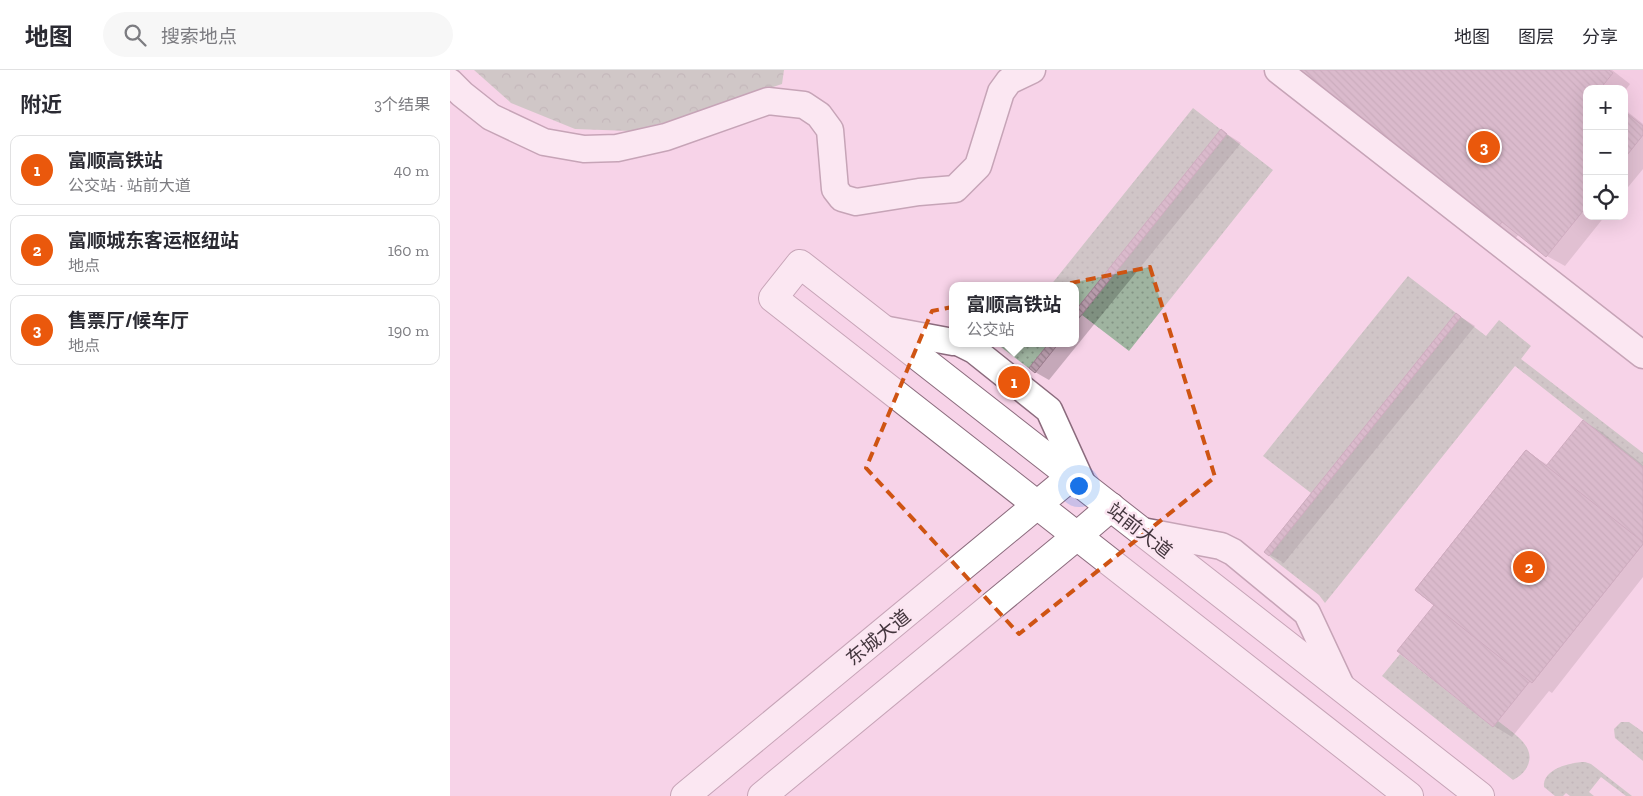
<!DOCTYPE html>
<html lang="zh">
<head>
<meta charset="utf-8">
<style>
	:root { --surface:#fff; --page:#f7f7f7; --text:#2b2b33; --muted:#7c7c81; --line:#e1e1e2; --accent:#ea580c }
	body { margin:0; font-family:"Zilla Slab","Noto Sans SC",serif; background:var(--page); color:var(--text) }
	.controls { position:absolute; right:15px; top:15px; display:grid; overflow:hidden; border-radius:10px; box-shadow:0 5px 20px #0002 }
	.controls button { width:45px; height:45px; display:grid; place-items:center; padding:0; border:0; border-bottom:1px solid var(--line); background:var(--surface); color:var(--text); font:25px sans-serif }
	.you { position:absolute; left:628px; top:415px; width:18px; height:18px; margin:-12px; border:4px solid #fff; border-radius:50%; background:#1a73e8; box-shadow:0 0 0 8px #1a73e833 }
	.badge { display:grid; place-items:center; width:32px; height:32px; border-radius:50%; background:var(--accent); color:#fff; font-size:16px; font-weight:700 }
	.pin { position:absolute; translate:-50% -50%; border:2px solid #fff; box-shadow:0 1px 5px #0006 }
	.popup { position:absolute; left:499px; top:212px; width:130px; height:65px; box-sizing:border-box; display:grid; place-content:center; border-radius:10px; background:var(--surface); filter:drop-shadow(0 1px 4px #0005); font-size:16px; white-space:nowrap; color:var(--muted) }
	.popup b { font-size:19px; color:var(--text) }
	.popup::after { content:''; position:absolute; left:50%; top:100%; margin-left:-10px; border:10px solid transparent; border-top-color:var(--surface) }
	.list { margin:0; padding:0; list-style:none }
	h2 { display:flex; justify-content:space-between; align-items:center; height:65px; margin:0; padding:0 20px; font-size:21px }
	h2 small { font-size:16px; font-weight:400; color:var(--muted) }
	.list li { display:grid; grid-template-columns:32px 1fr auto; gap:15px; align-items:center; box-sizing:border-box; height:70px; margin:0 10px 10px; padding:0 10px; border:1px solid var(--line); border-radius:10px }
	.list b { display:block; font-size:19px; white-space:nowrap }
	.list p { margin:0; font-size:16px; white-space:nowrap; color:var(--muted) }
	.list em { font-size:16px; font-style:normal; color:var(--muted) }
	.icon { flex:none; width:28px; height:28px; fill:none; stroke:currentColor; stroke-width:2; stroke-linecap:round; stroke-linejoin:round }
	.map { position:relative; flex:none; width:1193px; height:726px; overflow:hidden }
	header { display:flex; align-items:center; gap:30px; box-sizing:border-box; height:70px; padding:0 25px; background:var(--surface); border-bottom:1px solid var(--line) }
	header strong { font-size:24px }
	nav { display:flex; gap:28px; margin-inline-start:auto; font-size:18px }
	.search { width:350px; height:45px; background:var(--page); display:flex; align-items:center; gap:12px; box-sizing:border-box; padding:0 18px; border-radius:28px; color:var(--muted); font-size:19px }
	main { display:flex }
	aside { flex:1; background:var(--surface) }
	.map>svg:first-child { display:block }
</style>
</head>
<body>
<header>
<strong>地图</strong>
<div class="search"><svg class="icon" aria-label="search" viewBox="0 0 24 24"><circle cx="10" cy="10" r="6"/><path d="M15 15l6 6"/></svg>搜索地点</div>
<nav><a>地图</a><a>图层</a><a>分享</a></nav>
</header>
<main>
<aside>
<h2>附近<small>3个结果</small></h2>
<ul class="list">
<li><span class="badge">1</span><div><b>富顺高铁站</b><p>公交站 · 站前大道</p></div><em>40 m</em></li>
<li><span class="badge">2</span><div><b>富顺城东客运枢纽站</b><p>地点</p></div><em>160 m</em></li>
<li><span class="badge">3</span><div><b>售票厅/候车厅</b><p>地点</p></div><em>190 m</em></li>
</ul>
</aside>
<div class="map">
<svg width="1193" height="726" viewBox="0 0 1193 726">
	<defs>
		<pattern id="grass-dots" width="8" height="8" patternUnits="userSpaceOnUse" patternTransform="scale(1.25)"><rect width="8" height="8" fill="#9fb4a0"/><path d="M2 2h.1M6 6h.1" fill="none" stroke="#839384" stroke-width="1.8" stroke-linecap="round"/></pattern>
		<pattern id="forest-crowns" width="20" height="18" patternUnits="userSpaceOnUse" patternTransform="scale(1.25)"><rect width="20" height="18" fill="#a1b8a1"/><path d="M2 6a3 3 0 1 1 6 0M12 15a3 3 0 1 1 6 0" fill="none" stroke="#859684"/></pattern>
		<pattern id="building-back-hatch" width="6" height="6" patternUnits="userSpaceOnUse" patternTransform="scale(1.25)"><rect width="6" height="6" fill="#b79bab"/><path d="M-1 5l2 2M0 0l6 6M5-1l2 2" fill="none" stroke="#967f8c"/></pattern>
	</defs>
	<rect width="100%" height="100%" fill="#f7d3e8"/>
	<polygon fill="#f0c5de" points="1120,0 1193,0 1193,56 1174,42 1174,19 1144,19"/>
	<g fill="url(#grass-dots)">
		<polygon points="743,38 823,100 679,281 632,245 625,253 625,216 600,216"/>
		<polygon points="958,206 1036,266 1049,250 1081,276 1071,289 1193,383 1193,397 1065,296 875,533 869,525 814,482 861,423 813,386"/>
		<polygon points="554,273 609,273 585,303 551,277"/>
		<path d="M950,584L1043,657L1048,651C1061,662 1088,676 1077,697C1074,703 1069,707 1063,710L932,606Z"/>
		<polygon points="1171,652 1179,652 1193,662 1193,691 1165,668 1164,659"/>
		<path d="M1135,692L1141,694L1182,726H1176L1151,707L1139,722L1144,726H1120L1116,723L1113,726H1105L1094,717C1092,699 1121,692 1135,692Z"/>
	</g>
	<polygon fill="url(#forest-crowns)" points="24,0 334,0 332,14 225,50 180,61 125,59 61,33"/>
	<g fill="#0003">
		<polygon points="845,0 1162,0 1180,14 1174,22 1174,19 1137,19 1137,146 1155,146 1115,196 1097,186 1069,164 1061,174"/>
		<polygon points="1174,39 1193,54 1193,99 1174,122"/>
		<polygon points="772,61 791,73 599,310 585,302 601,273 625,273 625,243"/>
		<polygon points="1006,244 1025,256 834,493 815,482"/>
		<polygon points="1133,351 1152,362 1193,395 1193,507 1102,623 1099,621 1062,667 1044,656 949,581 986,535 1076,382 1098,395"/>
	</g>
	<g fill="url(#building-back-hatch)" stroke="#9d7c8f">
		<polygon points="843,0 1159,0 1163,3 1150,19 1137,19 1137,136 1096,187 1052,152 1042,164"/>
		<polygon points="1174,41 1193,56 1193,65 1174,89"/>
		<polygon points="771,59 777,64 625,253 625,241"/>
		<polygon points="1006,243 1011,247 819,486 814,482"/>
		<polygon points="599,273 609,273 585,303 579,298"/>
		<polygon points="1133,350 1193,397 1193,474 1082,613 1080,611 1043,657 947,581 984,535 965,520 1076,380 1096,396"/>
		<polygon points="1076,380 1193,472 1193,474 1082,613 965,520"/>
	</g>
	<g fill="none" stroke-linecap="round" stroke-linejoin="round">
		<g stroke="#8b6b7d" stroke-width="29">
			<g id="minor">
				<polyline points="828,0 1193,285"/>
				<polyline points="0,12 12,24 41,47 94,72 134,79 167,78 216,67 318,31 354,35 369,45 380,60 385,119 392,128 406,132 469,122 505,119 528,96 551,22 559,11 582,0"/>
				<polyline points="433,259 503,272"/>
				<polyline points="510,273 524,280 599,340 633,415"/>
				<polyline points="692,461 771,476 783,482 857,543 892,618"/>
			</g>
		</g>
		<g stroke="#8b6b7d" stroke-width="30">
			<g id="major">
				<polyline points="235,726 622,406"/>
				<polyline points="312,726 627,466 661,437"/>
				<polyline points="959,726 323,228 350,194 1030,726"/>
			</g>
		</g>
		<use href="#minor" stroke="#fff" stroke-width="26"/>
		<use href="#major" stroke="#fff" stroke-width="28"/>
	</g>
	<path d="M0 0H1193V726H0ZM700,197L765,407L569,564L416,398L482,241Z" fill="#f7d3e8" fill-opacity=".55" fill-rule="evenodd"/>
	<path fill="none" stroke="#cf5413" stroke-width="4" stroke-dasharray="10 6" stroke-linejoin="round" d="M700,197L765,407L569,564L416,398L482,241Z"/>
	<g text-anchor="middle" stroke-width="5" stroke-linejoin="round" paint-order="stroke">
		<g font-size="19" fill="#43353d" stroke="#fbe5f1">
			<text transform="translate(690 460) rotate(38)" y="7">站前大道</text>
			<text transform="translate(428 567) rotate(-39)" y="7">东城大道</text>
		</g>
	</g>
</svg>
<div class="controls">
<button>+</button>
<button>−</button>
<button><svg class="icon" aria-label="locate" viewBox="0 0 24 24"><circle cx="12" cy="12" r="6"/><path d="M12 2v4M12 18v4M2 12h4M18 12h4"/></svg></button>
</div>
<div class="you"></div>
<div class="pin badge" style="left:564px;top:312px">1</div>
<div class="popup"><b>富顺高铁站</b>公交站</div>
<div class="pin badge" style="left:1079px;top:497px">2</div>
<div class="pin badge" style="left:1034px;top:77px">3</div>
</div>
</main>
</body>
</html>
